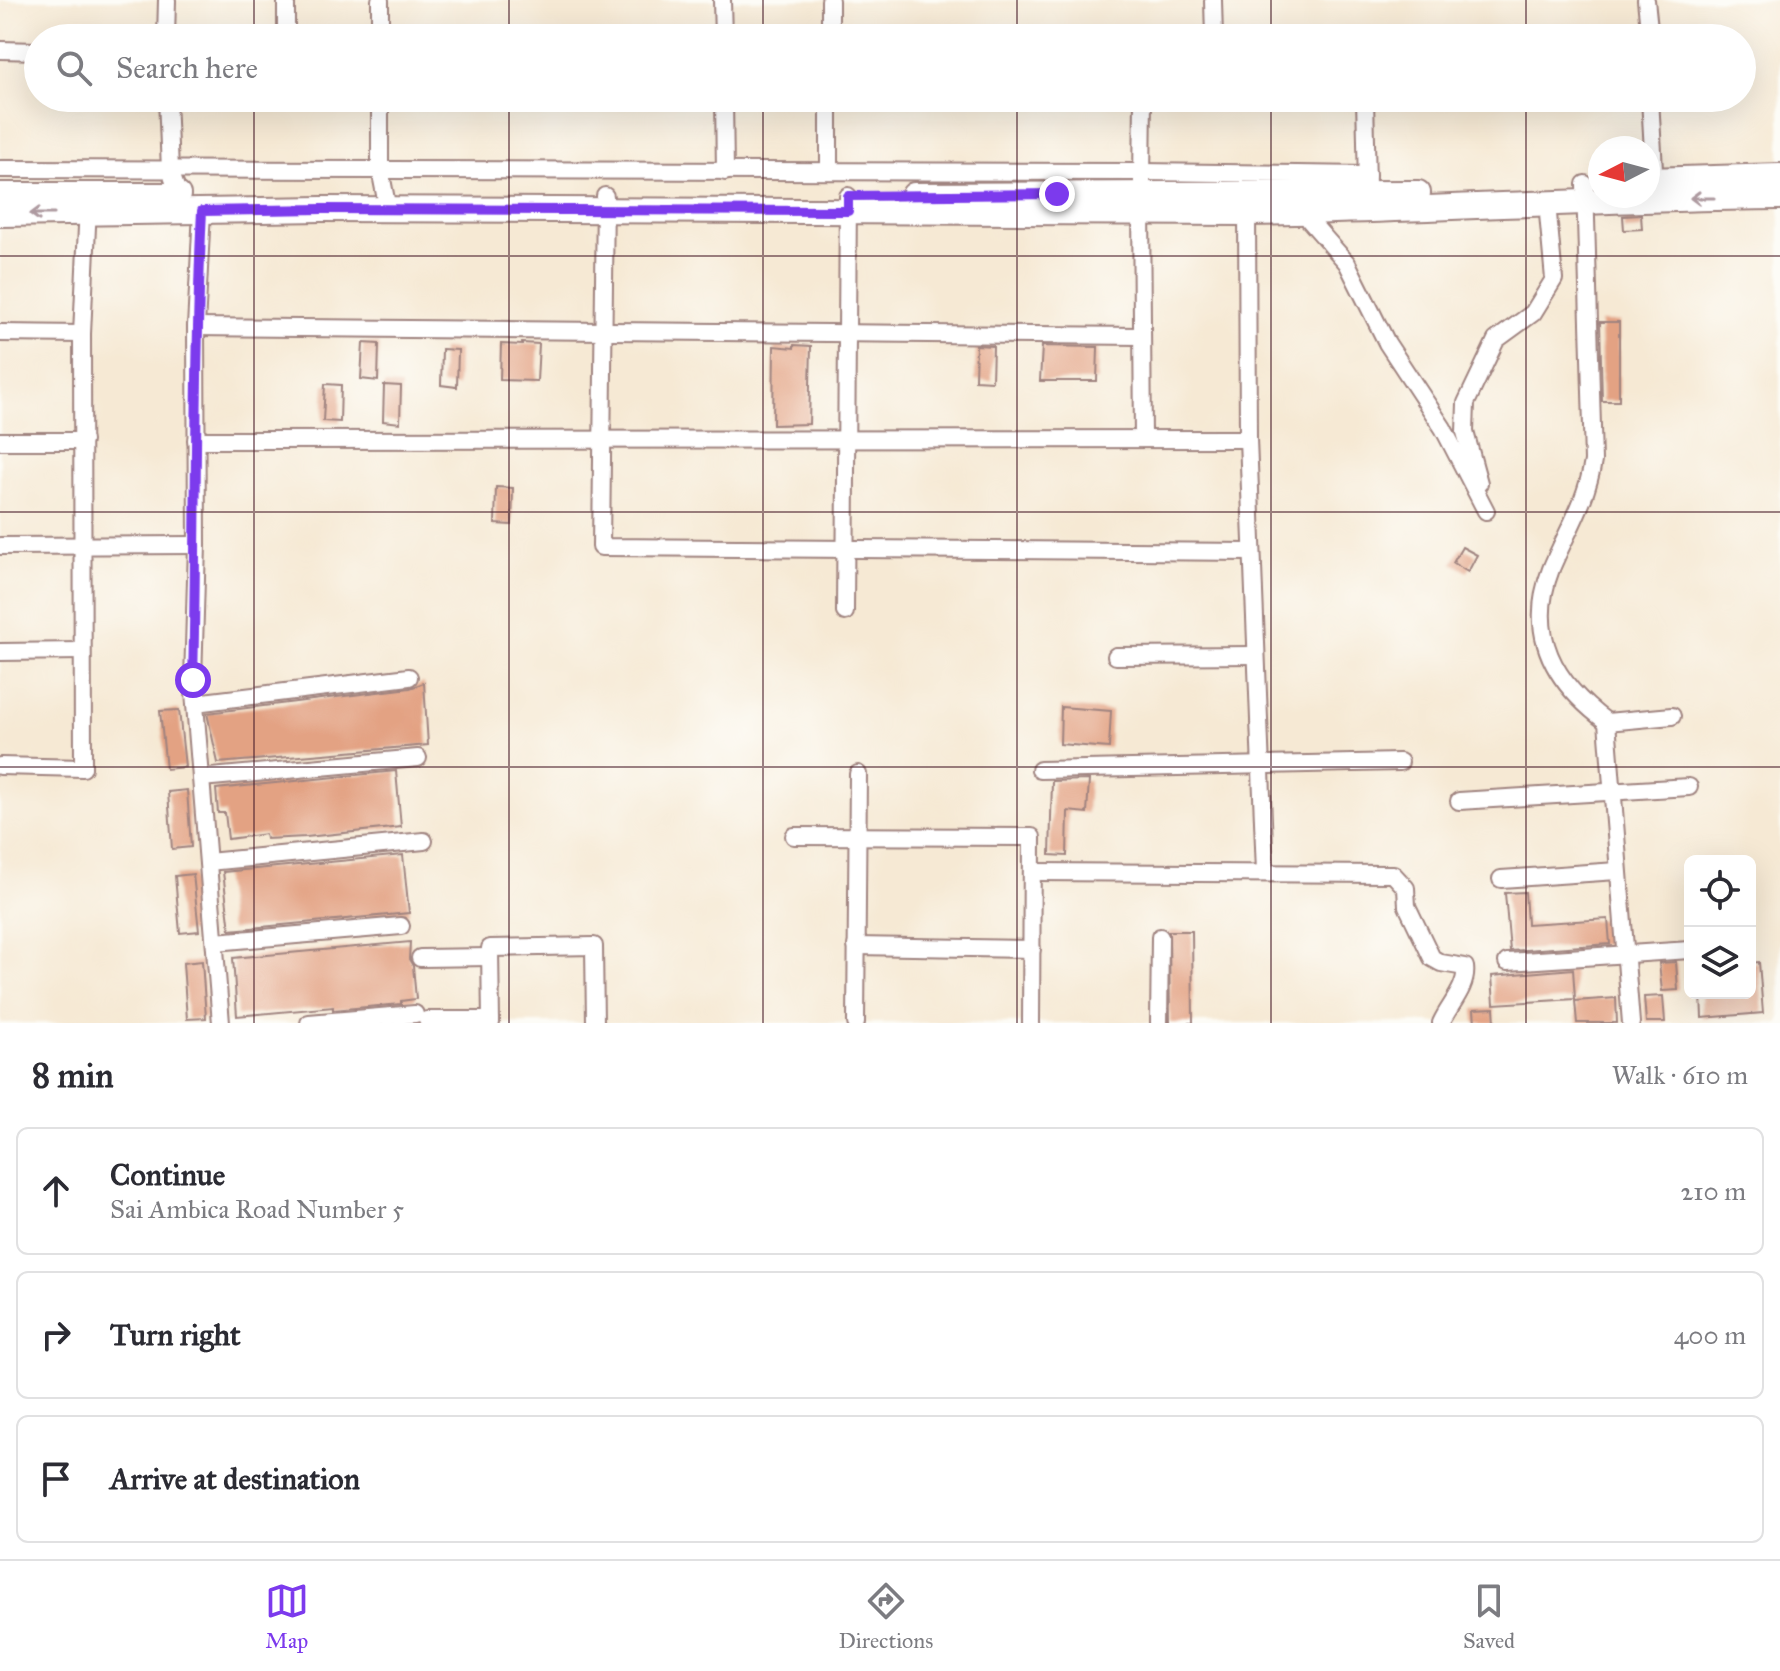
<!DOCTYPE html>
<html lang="en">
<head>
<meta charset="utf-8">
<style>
	:root { --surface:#fff; --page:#f2f2f3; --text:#2b2b33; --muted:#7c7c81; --line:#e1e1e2; --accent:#7c3aed }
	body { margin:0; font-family:"IM FELL Great Primer",serif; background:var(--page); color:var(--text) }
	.controls { position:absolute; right:24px; bottom:24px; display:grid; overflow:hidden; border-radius:12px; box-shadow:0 8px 32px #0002 }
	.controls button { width:72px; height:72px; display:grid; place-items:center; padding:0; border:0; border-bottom:2px solid var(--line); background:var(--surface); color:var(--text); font:40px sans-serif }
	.compass { position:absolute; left:1588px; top:136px; width:72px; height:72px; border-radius:50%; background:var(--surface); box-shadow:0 8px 32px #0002; rotate:264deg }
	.stop { position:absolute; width:24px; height:24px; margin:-18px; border:6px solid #7c3aed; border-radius:50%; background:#fff }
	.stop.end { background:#7c3aed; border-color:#fff; box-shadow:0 2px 8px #0008 }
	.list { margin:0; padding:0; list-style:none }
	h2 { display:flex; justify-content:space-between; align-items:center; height:104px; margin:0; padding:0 32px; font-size:34px }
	h2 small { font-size:26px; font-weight:400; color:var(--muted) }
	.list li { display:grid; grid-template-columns:52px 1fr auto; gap:24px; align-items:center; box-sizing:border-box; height:128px; margin:0 16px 16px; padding:0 16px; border:2px solid var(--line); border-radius:12px }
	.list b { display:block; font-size:30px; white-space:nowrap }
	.list p { margin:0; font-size:26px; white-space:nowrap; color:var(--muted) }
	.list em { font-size:26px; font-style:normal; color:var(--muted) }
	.icon { flex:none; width:44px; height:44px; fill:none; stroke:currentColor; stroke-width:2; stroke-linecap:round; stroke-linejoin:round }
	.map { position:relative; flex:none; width:1780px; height:1023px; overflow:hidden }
	.search { position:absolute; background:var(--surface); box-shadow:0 8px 32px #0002; left:24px; right:24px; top:24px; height:88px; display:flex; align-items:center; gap:20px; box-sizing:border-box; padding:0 28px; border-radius:44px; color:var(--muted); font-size:30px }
	.sheet { height:536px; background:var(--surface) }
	nav { display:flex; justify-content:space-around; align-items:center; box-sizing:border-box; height:112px; border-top:2px solid var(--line); background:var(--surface); font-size:22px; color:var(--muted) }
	nav a { display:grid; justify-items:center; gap:4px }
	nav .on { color:var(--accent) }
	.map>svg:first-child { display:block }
</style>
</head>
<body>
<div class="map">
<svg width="1780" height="1023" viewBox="0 0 1780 1023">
	<rect width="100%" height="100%" fill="#fdfcf7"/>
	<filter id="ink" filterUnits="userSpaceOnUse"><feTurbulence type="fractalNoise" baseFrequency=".0125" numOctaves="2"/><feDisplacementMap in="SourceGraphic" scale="16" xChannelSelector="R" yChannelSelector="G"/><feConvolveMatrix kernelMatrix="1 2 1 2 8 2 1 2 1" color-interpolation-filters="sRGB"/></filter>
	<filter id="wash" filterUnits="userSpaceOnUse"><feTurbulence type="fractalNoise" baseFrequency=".006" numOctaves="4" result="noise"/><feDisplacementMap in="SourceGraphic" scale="32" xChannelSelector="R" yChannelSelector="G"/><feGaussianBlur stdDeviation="1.8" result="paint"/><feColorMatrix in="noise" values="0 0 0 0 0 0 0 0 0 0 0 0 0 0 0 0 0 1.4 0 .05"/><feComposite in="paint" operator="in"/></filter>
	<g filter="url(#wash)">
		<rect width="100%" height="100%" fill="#f6e9d4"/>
		<g id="blocks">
			<g fill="#e3a283">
				<polygon points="1641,215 1642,229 1624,230 1623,216"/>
				<polygon points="1600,322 1619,322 1619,401 1602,401"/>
				<polygon points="363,343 379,344 378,381 361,379"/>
				<polygon points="522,343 539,344 537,381 500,380 501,344 522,345"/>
				<polygon points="794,345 811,346 809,424 773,425 774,346 794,348"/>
				<polygon points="976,345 993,346 992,381 975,380"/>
				<polygon points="1042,346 1098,347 1097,381 1040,381"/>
				<polygon points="442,349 458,350 457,387 441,385"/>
				<polygon points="325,384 341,385 340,422 323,421"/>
				<polygon points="384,385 401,386 400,423 383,421"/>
				<polygon points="496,487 513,488 512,525 495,524"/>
				<polygon points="1462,547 1477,555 1468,572 1453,563"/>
				<polygon points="424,683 428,745 218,763 207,713 410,688"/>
				<polygon points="1061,707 1111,711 1109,748 1060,744"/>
				<polygon points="179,710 185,767 166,769 160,711"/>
				<polygon points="396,771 401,827 306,837 266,839 265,834 228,839 225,813 218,813 216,789"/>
				<polygon points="1089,780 1087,813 1068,811 1067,856 1050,855 1052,781"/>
				<polygon points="187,790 191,847 172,849 168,792"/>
				<polygon points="403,855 409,913 230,930 223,872"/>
				<polygon points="193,874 199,931 180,933 175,876"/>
				<polygon points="1525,892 1527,924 1608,919 1610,944 1510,951 1505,893"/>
				<polygon points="1169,931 1192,931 1193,1023 1170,1023"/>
				<polygon points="410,942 409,959 413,966 416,999 401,1001 401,1004 333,1010 333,1007 237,1016 233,958"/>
				<polygon points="202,961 206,1018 187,1019 183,963"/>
				<polygon points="1676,962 1678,990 1662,991 1659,963"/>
				<polygon points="1759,962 1763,1013 1702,1018 1701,993 1750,993 1750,963"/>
				<polygon points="1573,969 1575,999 1494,1004 1492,976"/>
				<polygon points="1663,996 1665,1022 1646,1022 1644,997"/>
				<polygon points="1616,998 1617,1023 1577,1023 1575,1001"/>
				<polygon points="1494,1008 1495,1023 1475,1023 1474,1009"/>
			</g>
		</g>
	</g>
	<g filter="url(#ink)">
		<use href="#blocks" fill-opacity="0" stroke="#a08480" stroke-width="2"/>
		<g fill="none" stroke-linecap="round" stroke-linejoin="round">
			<g stroke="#a08480" stroke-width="20">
				<g id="street">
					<polyline points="722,0 723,38"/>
					<polyline points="1213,0 1214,38"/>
					<polyline points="1646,0 1650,38"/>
					<polyline points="166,38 167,0"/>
					<polyline points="286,38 286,0"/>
					<polyline points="380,38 380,0"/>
					<polyline points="830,38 830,0"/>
					<polyline points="1142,38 1143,35 1162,38"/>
					<polyline points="0,50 38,51"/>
					<polyline points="167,98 170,170 181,202"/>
					<polyline points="380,98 380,169 388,210"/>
					<polyline points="724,98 725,172"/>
					<polyline points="1365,98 1367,185"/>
					<polyline points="1650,98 1655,188"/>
					<polyline points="0,169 1142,172 1367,175"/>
					<polyline points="829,171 829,98"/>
					<polyline points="1142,182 1143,98"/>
					<path d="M1585,184L1593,461C1587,501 1566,533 1551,569C1526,634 1554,683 1607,722L1672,716"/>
					<polyline points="605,196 601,547 1252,552"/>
					<polyline points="1141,205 1143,439"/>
					<polyline points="1247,206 1248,439 1265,872"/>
					<polyline points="202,211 196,327 197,545 193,680 221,1023"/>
					<polyline points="1308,213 1310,221 1347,263 1387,343 1443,428 1486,511"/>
					<polyline points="196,327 1141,336"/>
					<polyline points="0,333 82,334"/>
					<polyline points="196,440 1248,439"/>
					<polyline points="0,441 83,441"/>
					<polyline points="1479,483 1465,432 1466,403 1496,340 1533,313 1554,279 1547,203"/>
					<polyline points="0,546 197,545"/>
					<polyline points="845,612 848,196"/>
					<polyline points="0,652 82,651"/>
					<polyline points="1116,656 1255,655"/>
					<polyline points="195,703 409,677"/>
					<polyline points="1607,722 1631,1023"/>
					<polyline points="0,766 83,768 82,334 88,205"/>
					<polyline points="1040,770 1400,762"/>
					<polyline points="201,778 418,758"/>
					<polyline points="1459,801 1689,787"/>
					<polyline points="794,836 1032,837 1031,1023"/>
					<polyline points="208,862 424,841"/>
					<path d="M1032,872L1393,874L1406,888L1407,906L1432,958L1441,963L1465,967C1468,987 1449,1005 1441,1023"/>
					<polyline points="1501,879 1617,871"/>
					<polyline points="215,942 401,926"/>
					<polyline points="856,946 1032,949"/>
					<polyline points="420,958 490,957"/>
					<polyline points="1507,962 1690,950"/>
					<polyline points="427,1020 491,1020"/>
					<polyline points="309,1023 415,1014"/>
					<polyline points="491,1023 490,948 594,946 595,1023"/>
					<polyline points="856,1023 858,774"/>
					<polyline points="1159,1023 1160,937"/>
				</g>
			</g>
			<g stroke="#a08480" stroke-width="28">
				<g id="secondary">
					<polyline points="1648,180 1780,176"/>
					<polyline points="0,195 178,195"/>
					<polyline points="914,195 1418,193"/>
					<path d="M0,214L322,209L1247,213C1425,211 1602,198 1780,197"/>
				</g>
			</g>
			<use href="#street" stroke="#fff" stroke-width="16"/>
			<use href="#secondary" stroke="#fff" stroke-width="24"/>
		</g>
		<defs><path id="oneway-shaft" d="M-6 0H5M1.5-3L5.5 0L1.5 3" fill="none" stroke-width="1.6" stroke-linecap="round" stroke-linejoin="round" transform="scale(2)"/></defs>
		<g stroke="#ae9aa0">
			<use href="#oneway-shaft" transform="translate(1702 198) rotate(180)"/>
			<use href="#oneway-shaft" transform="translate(42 214) rotate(180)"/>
		</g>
	</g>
	<g fill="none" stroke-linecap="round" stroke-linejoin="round" filter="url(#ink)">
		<path stroke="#7c3aed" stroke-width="10" d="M193,680C197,524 194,367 202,211L322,209L848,211V196L1057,194"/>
	</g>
	<path fill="none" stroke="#4a1f2b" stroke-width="2" stroke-opacity="0.55" d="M254,0V38M509,0V38M763,0V38M1017,0V38M1271,0V38M1526,0V38M254,98V1023M509,98V1023M763,98V1023M1017,98V1023M1271,98V1023M1526,98V1023M0,256H1780M0,512H1780M0,767H1780"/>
</svg>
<div class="controls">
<button><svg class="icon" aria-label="locate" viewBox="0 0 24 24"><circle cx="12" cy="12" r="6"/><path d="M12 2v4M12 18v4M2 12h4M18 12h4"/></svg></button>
<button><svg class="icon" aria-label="layers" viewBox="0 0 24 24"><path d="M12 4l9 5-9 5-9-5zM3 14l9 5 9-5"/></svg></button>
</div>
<svg class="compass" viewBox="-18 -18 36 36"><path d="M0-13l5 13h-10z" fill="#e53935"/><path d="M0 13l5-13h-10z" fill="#7c7c81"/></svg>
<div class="stop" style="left:193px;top:680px"></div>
<div class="stop end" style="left:1057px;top:194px"></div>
<div class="search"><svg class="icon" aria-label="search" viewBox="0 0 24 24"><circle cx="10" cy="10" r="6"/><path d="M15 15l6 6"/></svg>Search here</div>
</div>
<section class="sheet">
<h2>8 min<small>Walk · 610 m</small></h2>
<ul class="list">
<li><svg class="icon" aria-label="ahead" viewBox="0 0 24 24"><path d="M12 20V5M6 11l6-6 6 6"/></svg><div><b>Continue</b><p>Sai Ambica Road Number 5</p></div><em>210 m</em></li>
<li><svg class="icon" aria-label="right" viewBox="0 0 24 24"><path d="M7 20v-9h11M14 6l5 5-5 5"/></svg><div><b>Turn right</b></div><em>400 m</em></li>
<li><svg class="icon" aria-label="arrive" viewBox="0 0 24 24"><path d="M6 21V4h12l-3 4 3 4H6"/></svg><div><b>Arrive at destination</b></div></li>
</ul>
</section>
<nav>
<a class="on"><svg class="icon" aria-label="map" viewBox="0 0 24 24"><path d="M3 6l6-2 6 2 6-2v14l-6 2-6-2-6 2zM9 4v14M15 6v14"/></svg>Map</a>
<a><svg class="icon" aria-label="directions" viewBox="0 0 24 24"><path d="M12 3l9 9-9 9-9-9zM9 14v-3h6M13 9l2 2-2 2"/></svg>Directions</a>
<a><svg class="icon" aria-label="saved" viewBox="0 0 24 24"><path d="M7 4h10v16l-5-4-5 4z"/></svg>Saved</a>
</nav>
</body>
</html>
